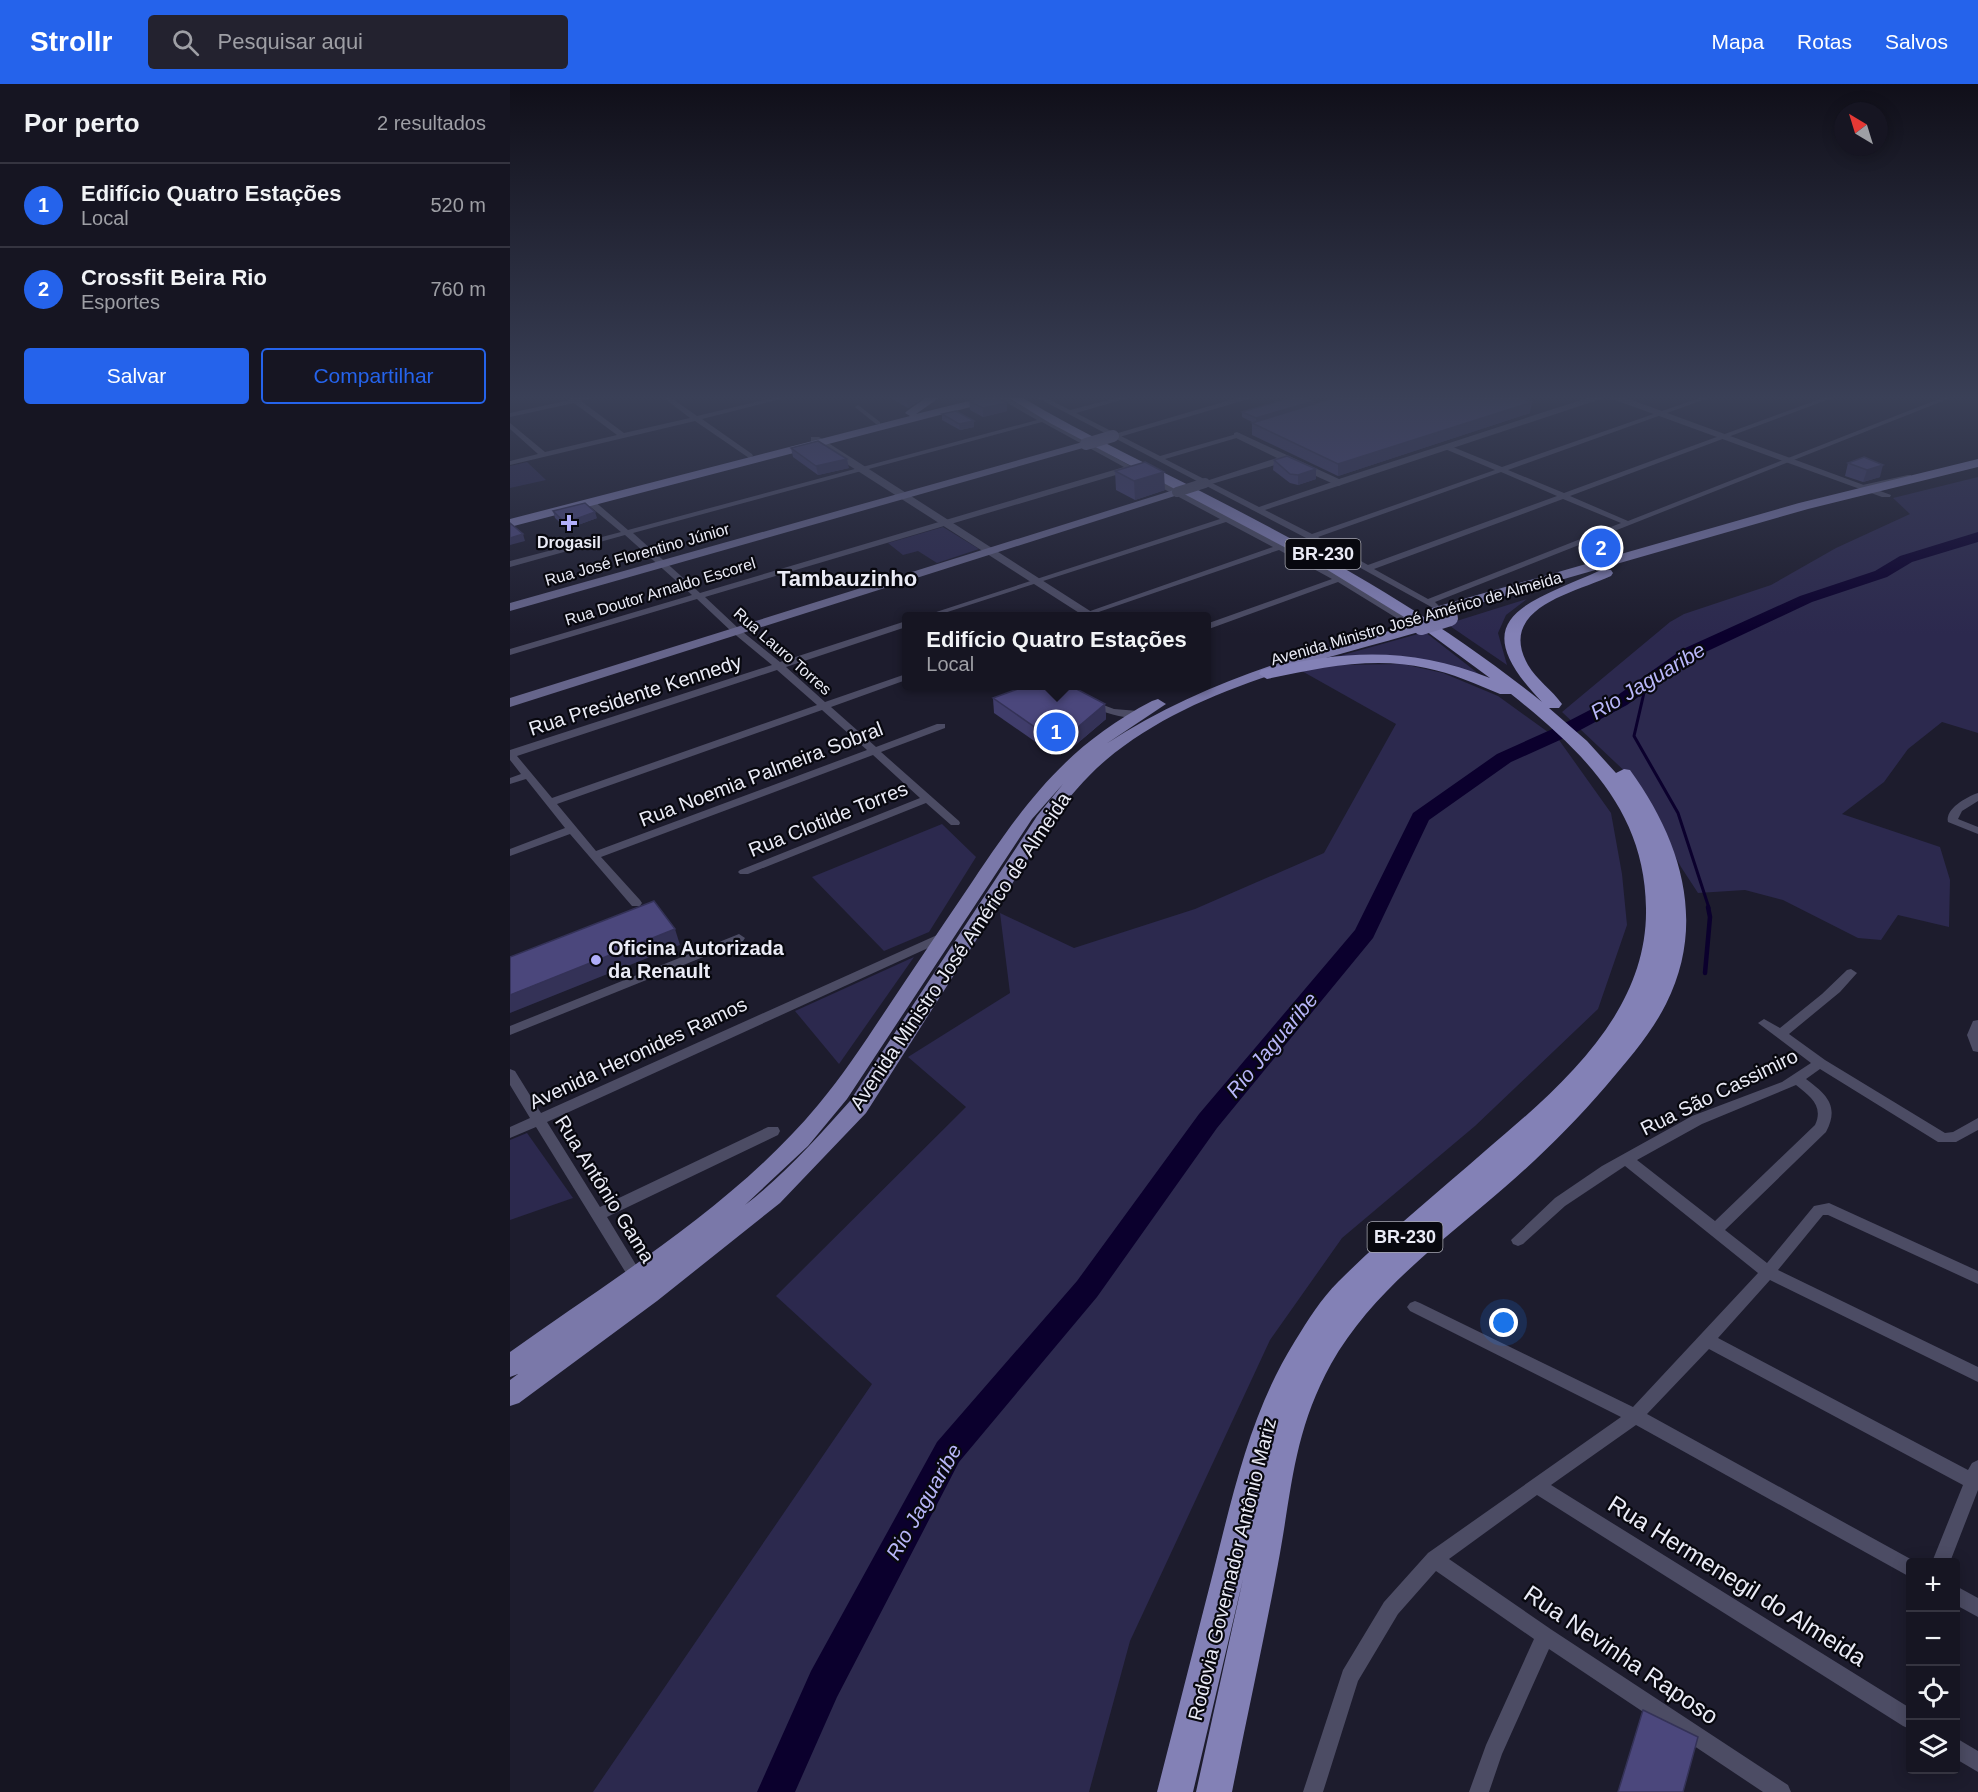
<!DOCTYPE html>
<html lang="pt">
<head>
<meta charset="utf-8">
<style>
	:root { --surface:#161522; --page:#23222f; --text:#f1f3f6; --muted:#9e9fa5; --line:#353440; --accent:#2563eb }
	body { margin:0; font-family:Helvetica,sans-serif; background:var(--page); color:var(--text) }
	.controls { position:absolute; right:18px; bottom:18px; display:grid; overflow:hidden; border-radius:6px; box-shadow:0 3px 15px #0003 }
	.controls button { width:54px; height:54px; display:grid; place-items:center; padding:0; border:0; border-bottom:2px solid var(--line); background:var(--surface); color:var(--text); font:30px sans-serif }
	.compass { position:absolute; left:1324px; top:18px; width:54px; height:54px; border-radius:50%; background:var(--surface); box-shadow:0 3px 15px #0003; rotate:322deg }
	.you { position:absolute; left:994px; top:1239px; width:21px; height:21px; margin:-15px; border:4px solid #fff; border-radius:50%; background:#1a73e8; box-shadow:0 0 0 9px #1a73e833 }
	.badge { display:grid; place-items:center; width:39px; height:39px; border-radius:50%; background:var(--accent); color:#fff; font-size:20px; font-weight:700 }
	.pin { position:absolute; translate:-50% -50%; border:3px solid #fff; box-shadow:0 2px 6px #0006 }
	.popup { position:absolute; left:392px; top:528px; width:309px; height:78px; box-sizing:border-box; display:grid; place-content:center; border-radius:6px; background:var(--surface); filter:drop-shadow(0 2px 4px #0005); font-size:20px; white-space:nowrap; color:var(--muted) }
	.popup b { font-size:22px; color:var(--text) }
	.popup::after { content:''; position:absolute; left:50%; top:100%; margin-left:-12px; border:12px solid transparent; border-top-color:var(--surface) }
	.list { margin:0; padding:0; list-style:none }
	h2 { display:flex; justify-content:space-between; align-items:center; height:78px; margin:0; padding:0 24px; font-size:26px }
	h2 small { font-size:20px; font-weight:400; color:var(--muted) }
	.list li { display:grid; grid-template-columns:39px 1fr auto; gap:18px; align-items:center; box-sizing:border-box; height:84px; padding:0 24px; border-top:2px solid var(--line) }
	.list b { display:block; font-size:22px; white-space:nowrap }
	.list p { margin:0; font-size:20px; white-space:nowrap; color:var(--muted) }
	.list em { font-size:20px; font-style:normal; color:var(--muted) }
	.actions { display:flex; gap:12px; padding:18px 24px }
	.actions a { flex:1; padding:14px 0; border:2px solid var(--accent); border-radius:6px; text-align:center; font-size:21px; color:var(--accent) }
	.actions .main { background:var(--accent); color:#fff }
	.icon { flex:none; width:33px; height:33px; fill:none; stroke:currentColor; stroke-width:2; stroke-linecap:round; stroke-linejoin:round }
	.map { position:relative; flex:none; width:1468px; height:1708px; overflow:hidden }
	header { display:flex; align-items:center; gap:36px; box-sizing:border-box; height:84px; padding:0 30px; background:var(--accent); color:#fff }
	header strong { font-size:28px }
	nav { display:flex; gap:33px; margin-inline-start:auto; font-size:21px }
	.search { width:420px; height:54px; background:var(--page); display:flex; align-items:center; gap:15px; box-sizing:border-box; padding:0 21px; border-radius:6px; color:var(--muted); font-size:22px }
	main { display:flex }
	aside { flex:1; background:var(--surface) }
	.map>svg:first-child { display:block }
</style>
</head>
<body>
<header>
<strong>Strollr</strong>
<div class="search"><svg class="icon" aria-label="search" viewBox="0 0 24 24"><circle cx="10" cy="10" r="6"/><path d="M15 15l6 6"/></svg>Pesquisar aqui</div>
<nav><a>Mapa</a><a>Rotas</a><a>Salvos</a></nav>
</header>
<main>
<aside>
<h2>Por perto<small>2 resultados</small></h2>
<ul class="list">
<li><span class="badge">1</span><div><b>Edifício Quatro Estações</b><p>Local</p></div><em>520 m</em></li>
<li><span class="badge">2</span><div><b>Crossfit Beira Rio</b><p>Esportes</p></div><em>760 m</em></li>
</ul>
<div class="actions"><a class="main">Salvar</a><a>Compartilhar</a></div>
</aside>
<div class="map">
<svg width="1468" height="1708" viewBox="0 0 1468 1708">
	<rect width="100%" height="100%" fill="#1d1c2d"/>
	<g fill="#2c294e">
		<polygon points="17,378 36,396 0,404 0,382"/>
		<polygon points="1468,393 1468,649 1432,638 1398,665 1374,698 1332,730 1430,763 1440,796 1439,843 1388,831 1371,856 1348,854 1273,816 1235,806 1188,809 1171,783 1123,695 1052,628 1160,538 1174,530 1261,501 1326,464 1400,430 1383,414"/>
		<polygon points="433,443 469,465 427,479 408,467 393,471 378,459"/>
		<polygon points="1017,515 996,531 988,549 997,581 937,540"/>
		<polygon points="915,548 974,594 901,573 880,572 815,576"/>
		<polygon points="893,580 933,589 988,612 1049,656 1101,729 1112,790 1117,841 1088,925 965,1042 832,1154 760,1256 620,1557 579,1708 83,1708 362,1300 266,1212 456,1023 398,973 500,909 490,829 564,864 685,825 814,769 886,640 790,586 822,581"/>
		<polygon points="432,740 466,773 419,848 374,867 302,793"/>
		<polygon points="404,873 329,980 285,927"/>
		<polygon points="17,1049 63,1114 0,1136 0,1056"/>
	</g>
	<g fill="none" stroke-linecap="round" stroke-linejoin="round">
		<polyline stroke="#0b002d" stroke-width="3" points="1136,600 1124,652 1168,729 1199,824"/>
		<polyline stroke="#0b002d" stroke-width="4.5" points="1195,889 1200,833 1198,823"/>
		<polygon fill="#0b002d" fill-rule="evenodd" points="1468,448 1468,458 1402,478 1377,493 1302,518 1185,573 1117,621 1061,651 1001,678 919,736 863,854 707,1044 587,1213 449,1378 327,1613 285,1708 247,1708 301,1587 427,1358 567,1197 689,1030 845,846 903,729 987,670 1047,643 1105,613 1173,565 1290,512 1365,487 1390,472"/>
		<g fill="#4c4c64" fill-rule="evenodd">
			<polygon points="82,311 94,311 71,317 114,349 180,334 150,311 157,311 187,332 275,311 286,311 192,335 242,370 243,372 239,374 185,337 0,381 0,377 28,370 0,345 0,339 35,368 107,351 64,319 0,333 0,329 60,316 60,313 67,314"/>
			<path d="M486,311H492L626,385L195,513L228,544L270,578L396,537V543L276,583L315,618L396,590V596L321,623L366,663L427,640H435V644L371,668L449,737L450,739L449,741H441L416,719L238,790H230L228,788L230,786L410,714L363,671L91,773L130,816L132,819L130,822H122L60,750L0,772V765L55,744L16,695L0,700V694L11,690L0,676V666L262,581L222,548L187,515L0,571V565L182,511L115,451L0,483V477L111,448L77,420V416H83L118,446L527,336L487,313ZM532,338L614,383L190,509L123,449ZM267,586L307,621L42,714L7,672ZM312,626L357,666L86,767L47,720Z"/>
			<path d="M522,311H530L560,326L618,311H628L566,329L650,372L730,349V353L655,375L749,423L825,397H831V401L755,426L802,450L985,386L935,365L934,363L938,361L992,383L1198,311H1207L998,386L1054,409L1321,311H1330L1060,412L1118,437L1439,311H1448L925,518L929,522L925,525L798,455ZM991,388L1047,412L858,481L808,453ZM1053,415L1111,439L918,515L864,485Z"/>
			<polygon points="817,311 825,311 838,318 833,319"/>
			<polygon points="348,321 370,338 370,340 366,340 346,324 345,323"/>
			<polygon points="1398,391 1401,391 1401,395 1352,404 1348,402"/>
			<polygon points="637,392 643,392 832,493 900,536 896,539 893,538 828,498 696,546 696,540 822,495 769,466 577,532 566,532 763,463 716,438 425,532 414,532 710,435 637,396"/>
			<path d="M580,616L604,625L628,627L633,630C620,639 590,627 577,621V617Z"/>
			<path d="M1468,709V717L1452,727L1448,735L1468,743V750L1438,738C1435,725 1456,713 1468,709Z"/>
			<polygon points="436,847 442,851 440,854 37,1038 90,1123 258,1043 268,1043 270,1047 268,1051 97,1133 134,1194 137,1198 134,1202 129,1204 124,1202 26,1043 0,1054 0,1043 20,1034 0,1001 0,985 5,987 31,1029"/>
			<polygon points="229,850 235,854 233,857 0,951 0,942"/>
			<path d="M1341,885L1347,889L1330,908L1279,950L1315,976L1435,1049L1443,1048L1468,1034V1046L1446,1058H1428L1310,985L1296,995C1316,1010 1330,1022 1316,1048L1215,1146L1257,1179L1304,1122L1319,1119L1468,1187V1200L1318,1131H1313L1268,1186L1468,1283V1298L1260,1196L1208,1254L1458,1386L1462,1379L1468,1376V1406L1440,1478H1422L1453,1401L1199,1265L1137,1330L1406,1478H1400V1493L1126,1341L1041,1401L1400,1624V1645L1393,1642L1027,1411L939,1475L1042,1546L1278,1701L1281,1708H1253L1039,1565L992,1670L979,1708H959L976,1661L1024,1555L926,1487L888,1530L848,1597L813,1708H793L833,1586L874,1518L918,1469L1111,1333L900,1227L897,1223L900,1219L905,1217L910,1219L1123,1323L1248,1189L1115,1082L1055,1122L1013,1160L1008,1162L1003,1160L1001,1156L1045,1114L1092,1082L1182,1032L1272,998L1301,979L1248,939L1254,935L1270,944L1312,910L1337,886ZM1286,1001C1300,1012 1314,1022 1305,1041L1205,1137L1127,1076L1192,1040Z"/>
			<polygon points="1468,936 1468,968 1463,967 1457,951 1463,937"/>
			<polygon points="1446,1502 1468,1514 1468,1533 1446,1521"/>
			<polygon points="1446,1654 1468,1667 1468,1688 1446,1675"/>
		</g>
		<g fill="#4c4c64" fill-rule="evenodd">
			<polygon points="737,311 752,311 606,354 598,352"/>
			<polygon points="1086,311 1108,311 1381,411 1380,413 1372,413 1097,313 828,402 775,378 695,402 690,399 767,374 724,353 724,349 727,348 829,395"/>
			<polygon points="301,353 309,353 588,532 574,532 301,357"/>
		</g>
		<g fill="#66658b" fill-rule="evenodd">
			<polygon points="576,357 580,358 580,362 0,527 0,519"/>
			<polygon points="667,405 671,406 671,410 0,623 0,614"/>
		</g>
		<g fill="#7a78a9" fill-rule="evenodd">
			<polygon points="420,311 433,311 406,330 483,311 501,311 499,313 0,443 0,435 400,332 395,329 397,327"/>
			<polygon points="1468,375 1468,383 1298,425 932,530 927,531 920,527 922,524 1289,419"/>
			<path d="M911,539L916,540L918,543L916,546C810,577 682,603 596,676C576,693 559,713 544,734L356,1029L270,1119L147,1217L9,1319L0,1322V1296L8,1290L0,1293V1268C106,1192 224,1122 308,1021C334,990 356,956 378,923C404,884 430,845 456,807C511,725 552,664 642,617L648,615L656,620L596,660C690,598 801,566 911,539ZM553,700L527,732L340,1017C307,1054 274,1091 235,1121L298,1062L337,1015L522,735Z"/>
		</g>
		<path fill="#8381b6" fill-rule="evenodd" d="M494,311H508C578,353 653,387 725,425C833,481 937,541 1032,618C949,532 1019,519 1091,486H1101L1103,489L1101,492C1064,509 986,524 1018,581C1027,596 1042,606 1052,620L1049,624H1039L1077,657L1106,689L1114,685L1120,686C1171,756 1197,839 1156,920C1141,950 1118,976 1096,1002C1065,1038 1031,1072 995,1103C933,1157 862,1207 821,1280C783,1349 782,1406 768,1480C754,1556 737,1632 722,1708H686L733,1495L683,1708H647C666,1634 685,1559 704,1485C724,1406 741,1327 785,1257C798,1236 811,1215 828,1198C874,1152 926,1110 975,1067C1049,1004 1138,930 1136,824C1135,726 1072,667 1001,610H990C966,600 942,589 916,584C863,572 809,584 757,595L749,590L751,586C834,566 899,562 980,594L912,544L816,485L540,339Z"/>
		<polyline stroke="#4c4c64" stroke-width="10" points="667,408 695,399"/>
		<polyline stroke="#66658b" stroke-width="12" points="576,360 603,352"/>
		<polyline stroke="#7a78a9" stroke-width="16" points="911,543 940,534"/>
	</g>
	<g fill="#403d6b">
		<polygon points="375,311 418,311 398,324"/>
		<polygon points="827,311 1004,311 1020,329 828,392 742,351 742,339 744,339 732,333 732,328 803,320 830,312"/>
		<polygon points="459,317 497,319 497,327 473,333 460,326"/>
		<polygon points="432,330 464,337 464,343 450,346 432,336"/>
		<polygon points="281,364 339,384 308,391 283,373"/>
		<polygon points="1354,373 1370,393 1353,398 1335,392 1338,379"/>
		<polygon points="764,376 806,395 788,401 780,399 763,386"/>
		<polygon points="605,387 655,406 625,416 606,406"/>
		<polygon points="43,427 87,434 57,445 45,434"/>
		<polygon points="483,614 595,620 596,635 556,669 530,661 484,629"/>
		<polygon points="1133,1626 1173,1708 1108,1708"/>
	</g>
	<g fill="#343257">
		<polygon points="398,311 418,311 398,324 396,312"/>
		<polygon points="804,317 803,323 746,340 746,334"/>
		<polygon points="1022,318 1020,329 828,392 828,380"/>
		<polygon points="497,319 497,327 473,333 473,324"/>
		<polygon points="464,337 464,343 450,346 449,340"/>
		<polygon points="337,375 339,384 308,391 306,382"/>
		<polygon points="1373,381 1370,393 1353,398 1357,386"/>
		<polygon points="806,385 806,395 788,401 788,391"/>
		<polygon points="654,388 655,406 625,416 624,397"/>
		<polygon points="85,428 87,434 57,445 55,439"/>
		<polygon points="13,450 15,457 0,461 0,454"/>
		<polygon points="595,620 596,635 556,669 555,654"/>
		<polygon points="165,845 170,861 0,929 0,911"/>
	</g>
	<g fill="#4b477c" stroke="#343257" stroke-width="1.5">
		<polygon points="482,311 497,319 473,324 459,317"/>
		<polygon points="790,311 804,317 746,334 732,328"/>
		<polygon points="833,311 1004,311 1022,318 828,380 742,339"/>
		<polygon points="446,327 464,337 449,340 432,330"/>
		<polygon points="308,357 337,375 306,382 281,364"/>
		<polygon points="777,372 806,385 788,391 780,390 764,376"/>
		<polygon points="1354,373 1373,381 1357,386 1338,379"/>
		<polygon points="635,378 654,388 624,397 605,387"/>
		<polygon points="75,419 85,428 55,439 43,427"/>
		<polygon points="0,439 13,450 0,454"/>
		<polygon points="516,602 561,602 595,620 555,654 529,646 483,614"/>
		<polygon points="144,817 165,845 0,911 0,873"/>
		<polygon points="1133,1626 1188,1653 1173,1708 1108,1708"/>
	</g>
	<linearGradient id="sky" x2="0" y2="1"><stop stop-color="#100f19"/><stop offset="0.57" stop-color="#3a4057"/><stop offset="1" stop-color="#3a4057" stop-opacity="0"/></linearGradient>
	<rect width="1468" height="550" fill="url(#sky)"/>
	<g fill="#b0aefa" stroke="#08080f" stroke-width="2">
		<path d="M56 430h6v6h6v6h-6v6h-6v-6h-6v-6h6z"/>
		<circle cx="86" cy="876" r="6"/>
	</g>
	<g text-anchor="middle" stroke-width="4.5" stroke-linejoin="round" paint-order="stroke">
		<g font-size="16" font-weight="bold" fill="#eaebf6" stroke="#08080f">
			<text x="59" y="464">Drogasil</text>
		</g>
		<g font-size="16" fill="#eaebf6" stroke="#08080f">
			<text transform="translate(127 470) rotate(-16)" y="6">Rua José Florentino Júnior</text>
			<text transform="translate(150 507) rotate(-17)" y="6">Rua Doutor Arnaldo Escorel</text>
			<text transform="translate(906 534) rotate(-16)" y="6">Avenida Ministro José Américo de Almeida</text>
			<text transform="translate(273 567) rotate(41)" y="6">Rua Lauro Torres</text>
		</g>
		<g fill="#08080f" stroke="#a6a7b1" stroke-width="1.5">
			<rect x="775.5" y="455" width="75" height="30" rx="4.5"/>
			<rect x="857.5" y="1138" width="75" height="30" rx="4.5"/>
		</g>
		<g font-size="18" font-weight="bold" fill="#eaebf6">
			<text x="813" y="476">BR-230</text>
			<text x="895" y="1159">BR-230</text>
		</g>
		<g font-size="20" fill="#eaebf6" stroke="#08080f">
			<text transform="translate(125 611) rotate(-18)" y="7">Rua Presidente Kennedy</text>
			<text transform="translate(251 690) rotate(-21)" y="7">Rua Noemia Palmeira Sobral</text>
			<text transform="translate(318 735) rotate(-22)" y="7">Rua Clotilde Torres</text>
			<text transform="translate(450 867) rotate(-56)" y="7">Avenida Ministro José Américo de Almeida</text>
			<text transform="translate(128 969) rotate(-25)" y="7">Avenida Heronides Ramos</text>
			<text transform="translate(1209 1008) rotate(-26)" y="7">Rua São Cassimiro</text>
			<text transform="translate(95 1105) rotate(58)" y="7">Rua Antônio Gama</text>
			<text transform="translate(722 1485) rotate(-76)" y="7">Rodovia Governador Antônio Mariz</text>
		</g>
		<g font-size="20" font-weight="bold" fill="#eaebf6" stroke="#08080f" text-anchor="start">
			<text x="98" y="871">Oficina Autorizada<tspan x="98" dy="23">da Renault</tspan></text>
		</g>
		<g font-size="21" font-style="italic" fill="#b8b6f9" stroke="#08080f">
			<text transform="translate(1138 597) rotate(-31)" y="7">Rio Jaguaribe</text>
			<text transform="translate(762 961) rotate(-50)" y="7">Rio Jaguaribe</text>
			<text transform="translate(414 1418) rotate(-60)" y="7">Rio Jaguaribe</text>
		</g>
		<g font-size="22" font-weight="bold" fill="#eaebf6" stroke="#08080f">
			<text x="337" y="502">Tambauzinho</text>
		</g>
		<g font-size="24" fill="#eaebf6" stroke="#08080f">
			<text transform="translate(1227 1497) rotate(32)" y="8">Rua Hermenegil do Almeida</text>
			<text transform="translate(1111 1571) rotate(34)" y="8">Rua Nevinha Raposo</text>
		</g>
	</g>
</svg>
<div class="controls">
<button>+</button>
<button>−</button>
<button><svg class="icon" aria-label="locate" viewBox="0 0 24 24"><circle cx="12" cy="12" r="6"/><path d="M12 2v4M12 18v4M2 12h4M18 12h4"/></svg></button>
<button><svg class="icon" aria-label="layers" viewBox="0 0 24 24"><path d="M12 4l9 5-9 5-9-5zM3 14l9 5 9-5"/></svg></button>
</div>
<svg class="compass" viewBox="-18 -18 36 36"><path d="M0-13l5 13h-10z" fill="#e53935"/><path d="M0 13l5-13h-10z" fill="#9e9fa5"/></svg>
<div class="you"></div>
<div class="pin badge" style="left:546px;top:648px">1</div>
<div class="popup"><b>Edifício Quatro Estações</b>Local</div>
<div class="pin badge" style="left:1091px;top:464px">2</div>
</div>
</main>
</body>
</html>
